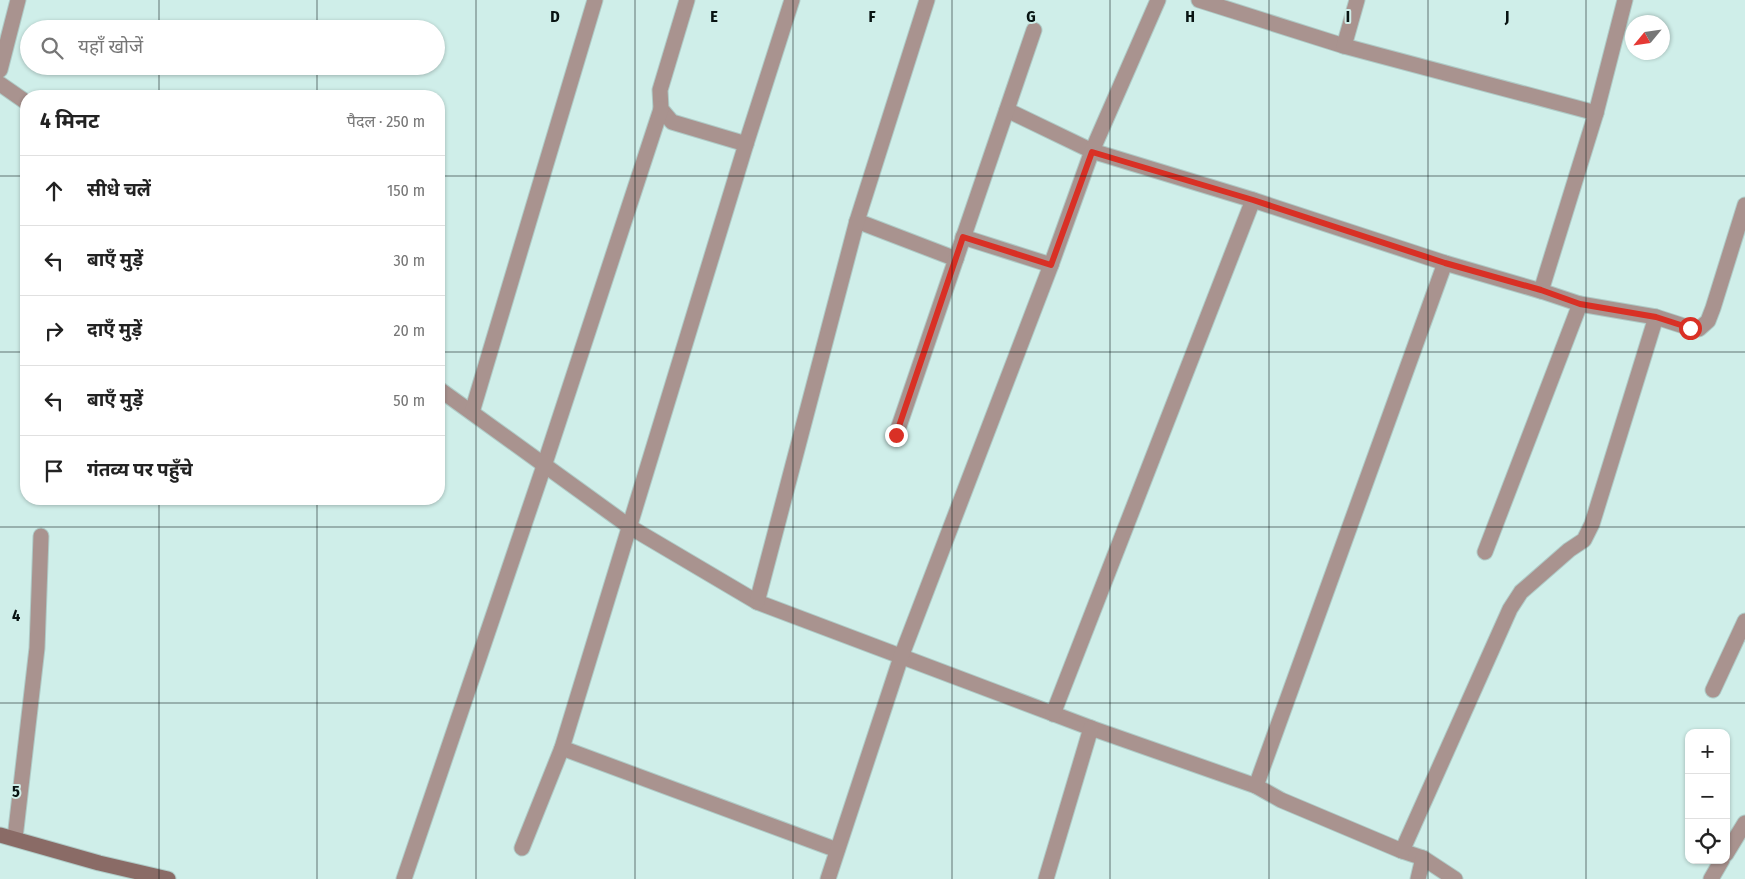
<!DOCTYPE html>
<html lang="hi">
<head>
<meta charset="utf-8">
<style>
	:root { --surface:#fff; --page:#f6f6f6; --text:#222; --muted:#767676; --line:#e0e0e0 }
	body { margin:0; font-family:"Fira Sans Condensed","Noto Sans Devanagari",sans-serif; background:var(--page); color:var(--text) }
	.controls { position:absolute; right:15px; bottom:15px; display:grid; overflow:hidden; border-radius:10px; box-shadow:0 1px 4px #0004 }
	.controls button { width:45px; height:45px; display:grid; place-items:center; padding:0; border:0; border-bottom:1px solid var(--line); background:var(--surface); color:var(--text); font:25px sans-serif }
	.compass { position:absolute; left:1625px; top:15px; width:45px; height:45px; border-radius:50%; background:var(--surface); box-shadow:0 1px 4px #0004; rotate:241deg }
	.stop { position:absolute; width:15px; height:15px; margin:-11px; border:4px solid #d93025; border-radius:50%; background:#fff }
	.stop.end { background:#d93025; border-color:#fff; box-shadow:0 1px 5px #0008 }
	.list { margin:0; padding:0; list-style:none }
	h2 { display:flex; justify-content:space-between; align-items:center; height:65px; margin:0; padding:0 20px; font-size:21px }
	h2 small { font-size:16px; font-weight:400; color:var(--muted) }
	.list li { display:grid; grid-template-columns:32px 1fr auto; gap:15px; align-items:center; box-sizing:border-box; height:70px; padding:0 20px; border-top:1px solid var(--line) }
	.list b { display:block; font-size:19px; white-space:nowrap }
	.list em { font-size:16px; font-style:normal; color:var(--muted) }
	.icon { flex:none; width:28px; height:28px; fill:none; stroke:currentColor; stroke-width:2; stroke-linecap:round; stroke-linejoin:round }
	.map { position:relative; flex:none; width:1745px; height:879px; overflow:hidden }
	.search { position:absolute; background:var(--surface); box-shadow:0 1px 4px #0004; left:20px; top:20px; width:425px; height:55px; display:flex; align-items:center; gap:12px; box-sizing:border-box; padding:0 18px; border-radius:28px; color:var(--muted); font-size:19px }
	.panel { position:absolute; background:var(--surface); box-shadow:0 1px 4px #0004; left:20px; top:90px; width:425px; height:415px; border-radius:20px }
	.map>svg:first-child { display:block }
</style>
</head>
<body>
<div class="map">
<svg width="1745" height="879" viewBox="0 0 1745 879">
	<rect width="100%" height="100%" fill="#cfeee9"/>
	<g fill="none" stroke-linecap="round" stroke-linejoin="round">
		<g stroke="#afcbc7" stroke-width="17">
			<g id="street">
				<polyline points="687,0 660,90 661,109 672,122 746,144"/>
				<polyline points="1199,0 1344,46 1596,113"/>
				<polyline points="1344,46 1357,0"/>
				<polyline points="0,70 18,0"/>
				<polyline points="0,84 26,102"/>
				<polyline points="1007,110 1092,151 1253,200 1445,263 1541,291 1596,113 1625,0"/>
				<polyline points="857,221 956,259"/>
				<polyline points="963,237 1051,265"/>
				<polyline points="1541,291 1580,304 1656,317 1690,328 1699,329 1708,321 1713,308 1745,205"/>
				<polyline points="439,389 630,527 757,602 1091,728 1256,786 1281,800 1402,851 1423,858 1455,879"/>
				<polyline points="472,412 595,0"/>
				<polyline points="896,435 1034,30"/>
				<polyline points="1485,552 1580,304"/>
				<polyline points="757,602 857,221 927,0"/>
				<polyline points="1713,690 1745,621"/>
				<polyline points="1053,714 1253,200"/>
				<polyline points="562,748 837,850"/>
				<polyline points="1256,786 1445,263"/>
				<polyline points="15,838 37,648 41,536"/>
				<polyline points="522,848 562,748 746,144 792,0"/>
				<polyline points="1402,851 1510,609 1521,592 1569,550 1584,540 1592,524 1656,317"/>
				<polyline points="1726,854 1745,823"/>
				<polyline points="404,879 544,466 661,109"/>
				<polyline points="828,879 901,657 1051,265 1092,151 1158,0"/>
				<polyline points="1046,879 1091,728"/>
				<polyline points="1418,879 1423,858"/>
				<polyline points="1711,879 1722,860"/>
			</g>
		</g>
		<g stroke="#afcbc7" stroke-width="17">
			<polyline id="secondary" points="0,835 99,863 168,879"/>
		</g>
		<use href="#street" stroke="#a9938f" stroke-width="15"/>
		<use href="#secondary" stroke="#8a6b66" stroke-width="15"/>
	</g>
	<g fill="none" stroke-linecap="round" stroke-linejoin="round">
		<polyline stroke="#d93025" stroke-width="6" points="896,435 963,237 1051,265 1092,152 1253,200 1445,263 1541,290 1580,304 1656,317 1690,328"/>
	</g>
	<path fill="none" stroke="#091413" stroke-width="1" stroke-opacity="0.55" d="M159,0V29M317,0V29M476,0V879M635,0V879M793,0V879M952,0V879M1110,0V879M1269,0V879M1428,0V879M1586,0V879M159,66V96M317,66V96M0,176H26M439,176H1745M0,352H26M439,352H1745M159,499V879M317,499V879M0,527H1745M0,703H1745"/>
	<g font-size="16" text-anchor="middle" font-weight="bold" fill="#091413" stroke="#cfeee9" stroke-width="4" stroke-linejoin="round" paint-order="stroke">
		<text x="555" y="22">D</text>
		<text x="714" y="22">E</text>
		<text x="872" y="22">F</text>
		<text x="1031" y="22">G</text>
		<text x="1190" y="22">H</text>
		<text x="1348" y="22">I</text>
		<text x="1507" y="22">J</text>
		<text x="16" y="621">4</text>
		<text x="16" y="797">5</text>
	</g>
</svg>
<div class="controls">
<button>+</button>
<button>−</button>
<button><svg class="icon" aria-label="locate" viewBox="0 0 24 24"><circle cx="12" cy="12" r="6"/><path d="M12 2v4M12 18v4M2 12h4M18 12h4"/></svg></button>
</div>
<svg class="compass" viewBox="-18 -18 36 36"><path d="M0-13l5 13h-10z" fill="#e53935"/><path d="M0 13l5-13h-10z" fill="#767676"/></svg>
<div class="stop" style="left:1690px;top:328px"></div>
<div class="stop end" style="left:896px;top:435px"></div>
<div class="search"><svg class="icon" aria-label="search" viewBox="0 0 24 24"><circle cx="10" cy="10" r="6"/><path d="M15 15l6 6"/></svg>यहाँ खोजें</div>
<section class="panel">
<h2>4 मिनट<small>पैदल · 250 m</small></h2>
<ul class="list">
<li><svg class="icon" aria-label="ahead" viewBox="0 0 24 24"><path d="M12 20V5M6 11l6-6 6 6"/></svg><div><b>सीधे चलें</b></div><em>150 m</em></li>
<li><svg class="icon" aria-label="left" viewBox="0 0 24 24"><path d="M17 20v-9H6M10 6l-5 5 5 5"/></svg><div><b>बाएँ मुड़ें</b></div><em>30 m</em></li>
<li><svg class="icon" aria-label="right" viewBox="0 0 24 24"><path d="M7 20v-9h11M14 6l5 5-5 5"/></svg><div><b>दाएँ मुड़ें</b></div><em>20 m</em></li>
<li><svg class="icon" aria-label="left" viewBox="0 0 24 24"><path d="M17 20v-9H6M10 6l-5 5 5 5"/></svg><div><b>बाएँ मुड़ें</b></div><em>50 m</em></li>
<li><svg class="icon" aria-label="arrive" viewBox="0 0 24 24"><path d="M6 21V4h12l-3 4 3 4H6"/></svg><div><b>गंतव्य पर पहुँचे</b></div></li>
</ul>
</section>
</div>
</body>
</html>
